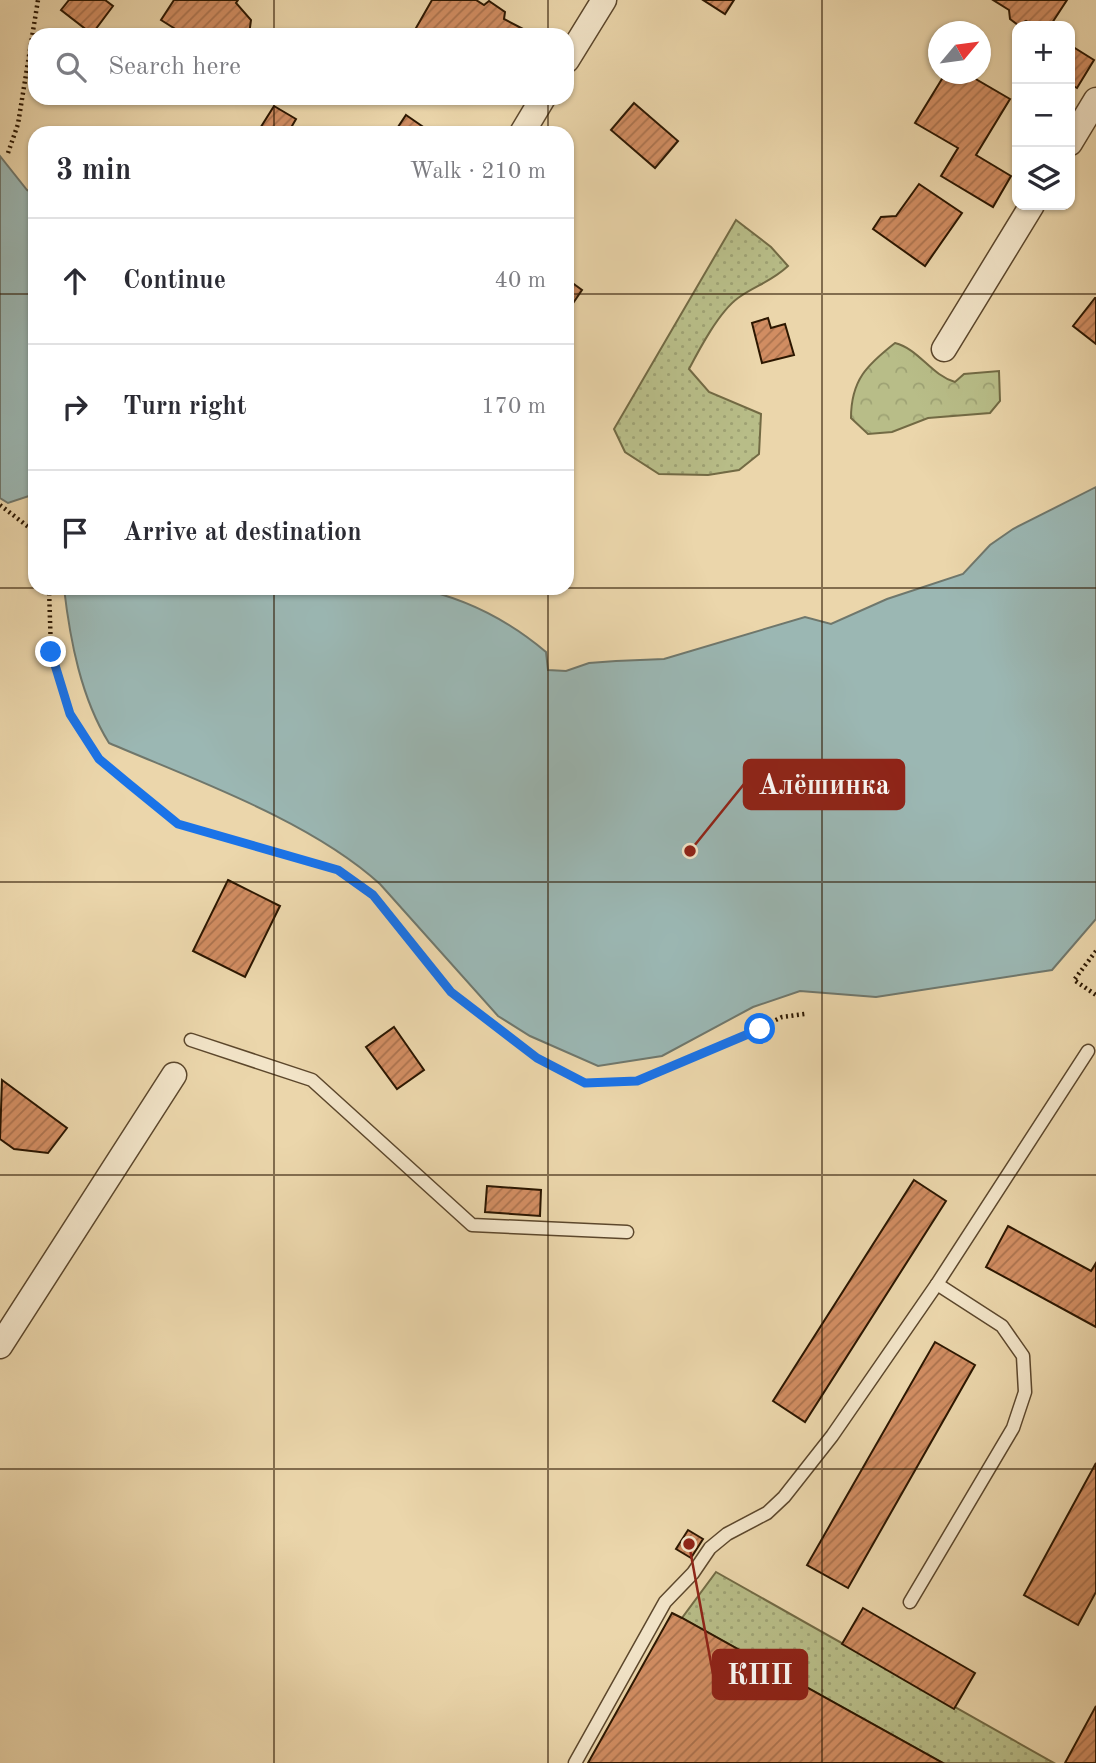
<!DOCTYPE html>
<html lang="en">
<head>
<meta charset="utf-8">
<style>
	:root { --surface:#fff; --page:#f2f2f3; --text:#2b2b33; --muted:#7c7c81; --line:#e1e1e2 }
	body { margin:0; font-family:"Old Standard TT",serif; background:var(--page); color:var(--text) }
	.controls { position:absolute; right:21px; top:21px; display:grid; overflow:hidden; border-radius:14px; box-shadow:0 2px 5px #0004 }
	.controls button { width:63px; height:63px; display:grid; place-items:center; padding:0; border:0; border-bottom:2px solid var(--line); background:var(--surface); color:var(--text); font:35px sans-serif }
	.compass { position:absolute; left:928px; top:21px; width:63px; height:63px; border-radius:50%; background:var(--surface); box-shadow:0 2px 5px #0004; rotate:61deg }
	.stop { position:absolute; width:21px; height:21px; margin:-16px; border:5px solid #1a73e8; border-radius:50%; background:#fff }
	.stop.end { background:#1a73e8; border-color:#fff; box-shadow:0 2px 7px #0008 }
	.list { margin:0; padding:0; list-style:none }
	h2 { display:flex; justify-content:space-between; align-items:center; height:91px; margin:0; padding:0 28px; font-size:30px }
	h2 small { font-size:23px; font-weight:400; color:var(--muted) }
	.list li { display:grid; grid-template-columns:46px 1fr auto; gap:21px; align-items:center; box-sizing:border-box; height:126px; padding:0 28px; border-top:2px solid var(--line) }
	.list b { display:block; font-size:26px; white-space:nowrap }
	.list em { font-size:23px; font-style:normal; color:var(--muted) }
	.icon { flex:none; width:38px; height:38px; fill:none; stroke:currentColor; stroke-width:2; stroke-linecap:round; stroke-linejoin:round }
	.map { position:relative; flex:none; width:1096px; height:1763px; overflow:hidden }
	.search { position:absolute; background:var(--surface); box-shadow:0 2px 5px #0004; left:28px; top:28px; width:546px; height:77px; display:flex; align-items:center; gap:18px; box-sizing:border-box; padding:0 24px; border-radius:21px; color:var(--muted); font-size:26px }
	.panel { position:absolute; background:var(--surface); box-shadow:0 2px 5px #0004; left:28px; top:126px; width:546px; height:469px; border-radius:21px }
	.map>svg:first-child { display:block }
</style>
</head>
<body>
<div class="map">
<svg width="1096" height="1763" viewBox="0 0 1096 1763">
	<defs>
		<pattern id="grass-dots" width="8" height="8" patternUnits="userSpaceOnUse" patternTransform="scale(1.75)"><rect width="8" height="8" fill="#b8bd88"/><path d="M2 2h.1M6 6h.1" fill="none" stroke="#9ea274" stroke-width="1.8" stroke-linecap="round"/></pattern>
		<pattern id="forest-crowns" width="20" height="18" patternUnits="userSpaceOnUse" patternTransform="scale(1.75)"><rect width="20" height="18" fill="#b8bd88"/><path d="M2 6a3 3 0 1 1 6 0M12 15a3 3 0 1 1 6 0" fill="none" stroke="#9ea274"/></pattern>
		<pattern id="building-hatch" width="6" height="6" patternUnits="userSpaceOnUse" patternTransform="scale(1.75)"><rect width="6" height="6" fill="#d18d62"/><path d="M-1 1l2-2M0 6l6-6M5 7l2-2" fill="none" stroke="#aa724e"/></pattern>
	</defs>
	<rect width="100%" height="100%" fill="#ebd6ab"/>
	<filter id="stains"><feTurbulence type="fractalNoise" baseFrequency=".00286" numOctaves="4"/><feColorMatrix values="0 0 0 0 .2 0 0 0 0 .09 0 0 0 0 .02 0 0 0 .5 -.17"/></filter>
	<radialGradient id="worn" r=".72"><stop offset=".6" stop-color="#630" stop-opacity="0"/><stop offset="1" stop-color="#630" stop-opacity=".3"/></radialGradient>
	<g fill="url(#grass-dots)" stroke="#726a44" stroke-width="2">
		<path d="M736,220L771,247L788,266C771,282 756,285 738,298C719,312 700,348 689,369L709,392L761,414L759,454L739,470L708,475L659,474L625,452L614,429Z"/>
		<polygon points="716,1572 1054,1763 943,1763 682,1618"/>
	</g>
	<path fill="url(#forest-crowns)" stroke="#726a44" stroke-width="2" d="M895,343C919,349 931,375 955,382L964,374L999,371L1000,401L990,413L928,418L892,432L868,434L851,418C851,380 867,365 895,343Z"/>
	<g fill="#9bb7b3" stroke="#6f776c" stroke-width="2">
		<polygon points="0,156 27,190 35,194 35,494 8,503 0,498"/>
		<path d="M1096,487V919L1052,970L876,997L800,991L753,1007L662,1056L598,1066L530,1036L498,1016L380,884C311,821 195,780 109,743C81,698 70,640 64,588H416C465,598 507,619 546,652L548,670L566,671L589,663L616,661L664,659L805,617L831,624L887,599L963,574L990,545L1013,529Z"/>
	</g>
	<g fill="url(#building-hatch)" stroke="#2c1701" stroke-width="2">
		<polygon points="69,0 105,0 113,6 92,34 61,10"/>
		<polygon points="174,0 238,0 236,3 251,20 249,35 185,35 161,20"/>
		<polygon points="432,0 476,0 484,5 489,1 505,12 504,19 527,31 525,35 412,35"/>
		<polygon points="703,0 734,0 725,14"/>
		<polygon points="993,0 1067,0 1050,26 1035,26 1026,21 1018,25 1010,19 1009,10"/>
		<polygon points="1070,45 1094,60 1077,88 1070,84"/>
		<polygon points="945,74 967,74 1010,99 976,155 1011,176 993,207 941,176 958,148 915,123"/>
		<polygon points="634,103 678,141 655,168 611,130"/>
		<polygon points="274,106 296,119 288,133 259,130"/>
		<polygon points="406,115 432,133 394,133"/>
		<polygon points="919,184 962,213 925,266 873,229 881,217 896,216"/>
		<polygon points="567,279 582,290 567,312"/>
		<polygon points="1095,298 1096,298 1096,344 1073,326"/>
		<polygon points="768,318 771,328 785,324 794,355 762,363 752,323"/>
		<polygon points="228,880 280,906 245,977 193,951"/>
		<polygon points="394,1027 424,1070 397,1089 366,1047"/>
		<polygon points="2,1080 67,1128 48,1153 14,1149 0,1139"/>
		<polygon points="914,1180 946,1201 805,1422 773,1401"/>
		<polygon points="487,1186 541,1190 540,1216 485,1212"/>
		<polygon points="1008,1226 1091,1271 1096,1263 1096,1327 986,1267"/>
		<polygon points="935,1342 975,1365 848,1588 807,1565"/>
		<polygon points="1096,1463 1096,1592 1078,1625 1024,1595"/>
		<polygon points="688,1530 703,1539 691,1558 676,1549"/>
		<polygon points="863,1608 975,1673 954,1709 842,1644"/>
		<polygon points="672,1613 682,1618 943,1763 588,1763"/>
		<polygon points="1096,1706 1096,1763 1065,1763"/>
	</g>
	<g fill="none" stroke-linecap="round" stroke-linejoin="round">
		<g stroke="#5c472c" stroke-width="15">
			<g id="service">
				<polyline points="191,1040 312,1080 472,1225 627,1232"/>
				<polyline points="910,1602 1013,1428 1025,1392 1023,1356 1002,1326 937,1284"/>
				<polyline points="575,1763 665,1602 693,1573 710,1548 727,1534 767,1513 784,1497 832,1436 937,1284 1088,1051"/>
			</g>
		</g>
		<g stroke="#5c472c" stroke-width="27">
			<g id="minor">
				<polyline points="567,60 604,0"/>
				<polyline points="522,133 543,98"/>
				<polyline points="1070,143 1096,100"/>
				<polyline points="944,349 1032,205"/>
				<polyline points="0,1346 174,1075"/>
			</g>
		</g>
		<g stroke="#2c1701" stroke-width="4.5" stroke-dasharray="2 3.5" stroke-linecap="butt">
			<polyline points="8,153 18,124 38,0"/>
			<polyline points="0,505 35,532"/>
			<polyline points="49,588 51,652 70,714 99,759 178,824 338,871 373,895 451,992 537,1058 585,1083 637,1081 718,1048 782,1017 805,1014"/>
			<polyline points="1096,951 1074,980 1096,995"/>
		</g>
		<use href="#service" stroke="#f2e4c8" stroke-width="12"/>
		<use href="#minor" stroke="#f2e4c8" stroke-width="24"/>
	</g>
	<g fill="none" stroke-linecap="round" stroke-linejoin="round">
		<polyline stroke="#1a73e8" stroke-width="9" points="51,652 70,714 99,759 129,784 178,824 338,870 373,895 451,992 537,1058 585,1083 637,1081 760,1029"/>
	</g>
	<path fill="none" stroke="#2c1701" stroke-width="2" stroke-opacity="0.55" d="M274,0V35M548,0V35M822,0V1763M274,98V133M548,98V133M0,294H35M567,294H1096M0,588H35M274,588V1763M548,588V1763M567,588H1096M0,882H1096M0,1175H1096M0,1469H1096"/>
	<path fill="none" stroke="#8f2418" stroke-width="2.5" d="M690 851L744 784M689 1544L713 1674"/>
	<g fill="#8f2418" stroke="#f2e4c8" stroke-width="2.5">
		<circle cx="690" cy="851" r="7"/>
		<circle cx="689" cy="1544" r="7"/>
	</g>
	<g fill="#8f2418" stroke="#8f2418" stroke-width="2.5">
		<rect x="744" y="760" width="160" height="49" rx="7"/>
		<rect x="713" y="1650" width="94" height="49" rx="7"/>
	</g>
	<g font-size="28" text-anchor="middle" font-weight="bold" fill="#fff">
		<text x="824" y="794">Алёшинка</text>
		<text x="760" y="1684">КПП</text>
	</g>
	<rect width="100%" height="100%" filter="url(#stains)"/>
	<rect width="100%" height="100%" fill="url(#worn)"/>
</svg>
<div class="controls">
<button>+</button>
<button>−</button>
<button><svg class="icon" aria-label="layers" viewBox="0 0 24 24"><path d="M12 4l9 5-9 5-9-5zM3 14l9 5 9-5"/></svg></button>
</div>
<svg class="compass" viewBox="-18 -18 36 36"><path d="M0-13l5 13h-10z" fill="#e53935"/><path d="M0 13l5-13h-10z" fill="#7c7c81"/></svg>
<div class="stop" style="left:760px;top:1029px"></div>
<div class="stop end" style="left:51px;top:652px"></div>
<div class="search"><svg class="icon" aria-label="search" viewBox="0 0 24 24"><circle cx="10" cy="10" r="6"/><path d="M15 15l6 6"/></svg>Search here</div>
<section class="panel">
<h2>3 min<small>Walk · 210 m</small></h2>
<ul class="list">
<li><svg class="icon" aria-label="ahead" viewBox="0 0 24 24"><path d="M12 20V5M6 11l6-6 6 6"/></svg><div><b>Continue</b></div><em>40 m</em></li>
<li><svg class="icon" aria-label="right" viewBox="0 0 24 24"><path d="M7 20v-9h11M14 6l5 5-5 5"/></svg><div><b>Turn right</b></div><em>170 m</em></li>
<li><svg class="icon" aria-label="arrive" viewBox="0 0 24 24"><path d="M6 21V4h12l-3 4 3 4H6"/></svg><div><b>Arrive at destination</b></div></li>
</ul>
</section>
</div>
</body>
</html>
